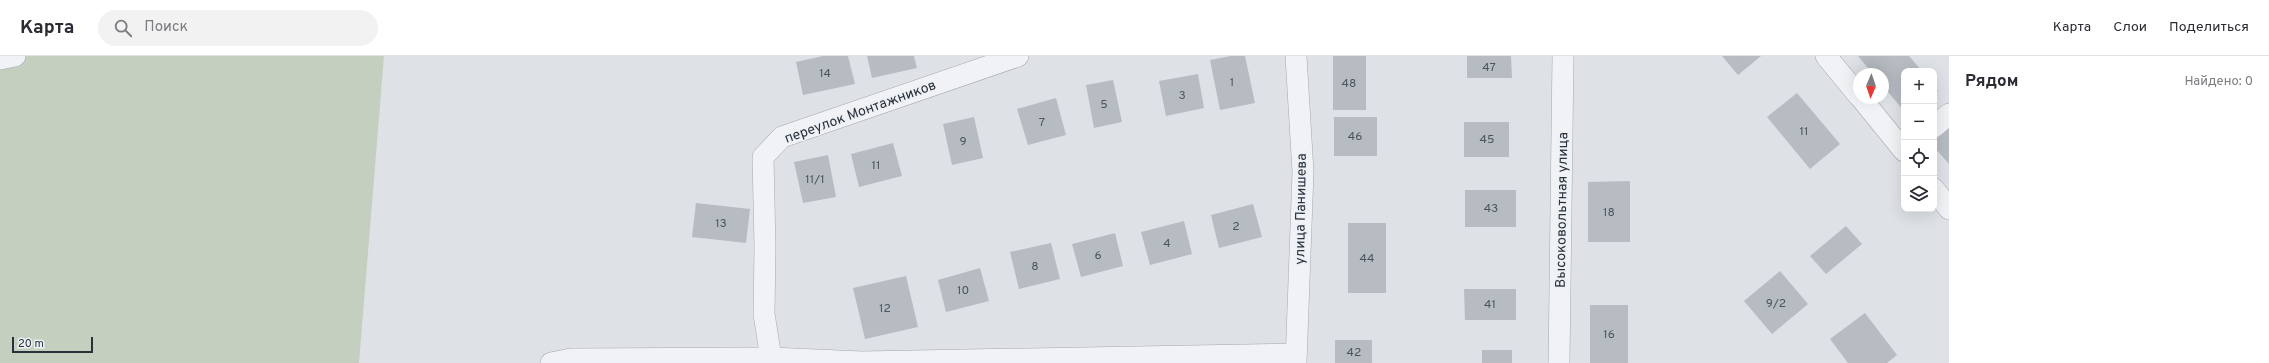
<!DOCTYPE html>
<html lang="ru">
<head>
<meta charset="utf-8">
<style>
	:root { --surface:#fff; --page:#f2f2f3; --text:#2b2b33; --muted:#7c7c81; --line:#e1e1e2 }
	body { margin:0; font-family:Overpass,sans-serif; background:var(--page); color:var(--text) }
	.controls { position:absolute; right:12px; top:12px; display:grid; overflow:hidden; border-radius:8px; box-shadow:0 4px 16px #0002 }
	.controls button { width:36px; height:36px; display:grid; place-items:center; padding:0; border:0; border-bottom:1px solid var(--line); background:var(--surface); color:var(--text); font:20px sans-serif }
	.compass { position:absolute; left:1853px; top:12px; width:36px; height:36px; border-radius:50%; background:var(--surface); box-shadow:0 4px 16px #0002; rotate:182deg }
	.scale { position:absolute; left:12px; bottom:10px; width:81px; box-sizing:border-box; padding-left:4px; border:2px solid #29313b; border-top:0; font-size:11px; line-height:14px; white-space:nowrap; color:#29313b; -webkit-text-stroke:3px #edf0f4; paint-order:stroke }
	.list { margin:0; padding:0; list-style:none }
	h2 { display:flex; justify-content:space-between; align-items:center; height:52px; margin:0; padding:0 16px; font-size:17px }
	h2 small { font-size:13px; font-weight:400; color:var(--muted) }
	.icon { flex:none; width:22px; height:22px; fill:none; stroke:currentColor; stroke-width:2; stroke-linecap:round; stroke-linejoin:round }
	.map { position:relative; flex:none; width:1949px; height:307px; overflow:hidden }
	header { display:flex; align-items:center; gap:24px; box-sizing:border-box; height:56px; padding:0 20px; background:var(--surface); border-bottom:1px solid var(--line) }
	header strong { font-size:19px }
	nav { display:flex; gap:22px; margin-inline-start:auto; font-size:14px }
	.search { width:280px; height:36px; background:var(--page); display:flex; align-items:center; gap:10px; box-sizing:border-box; padding:0 14px; border-radius:22px; color:var(--muted); font-size:15px }
	main { display:flex }
	aside { flex:1; background:var(--surface) }
	.map>svg:first-child { display:block }
</style>
</head>
<body>
<header>
<strong>Карта</strong>
<div class="search"><svg class="icon" aria-label="search" viewBox="0 0 24 24"><circle cx="10" cy="10" r="6"/><path d="M15 15l6 6"/></svg>Поиск</div>
<nav><a>Карта</a><a>Слои</a><a>Поделиться</a></nav>
</header>
<main>
<div class="map">
<svg width="1949" height="307" viewBox="0 0 1949 307">
	<rect width="100%" height="100%" fill="#dee2e6"/>
	<polygon fill="#c5cfc0" points="0,0 384,0 359,307 0,307"/>
	<g fill="#b6bcc2">
		<polygon points="823,0 848,0 855,28 803,39 796,6"/>
		<polygon points="867,0 914,0 917,12 872,22"/>
		<polygon points="1231,0 1245,0 1255,47 1220,54 1210,4"/>
		<rect x="1333" y="0" width="33" height="54"/>
		<polygon points="1467,0 1511,0 1512,22 1467,22"/>
		<polygon points="1722,0 1761,0 1738,19"/>
		<polygon points="1858,0 1909,0 1922,15 1904,15 1904,55 1883,30 1883,18 1873,18"/>
		<polygon points="1198,18 1204,52 1166,60 1159,25"/>
		<polygon points="1113,24 1122,66 1094,72 1086,29"/>
		<polygon points="1934,30 1938,35 1934,38"/>
		<polygon points="1797,37 1840,88 1810,113 1767,61"/>
		<polygon points="1056,42 1066,79 1028,89 1017,53"/>
		<polygon points="974,61 983,102 952,109 943,68"/>
		<rect x="1334" y="61" width="43" height="39"/>
		<rect x="1464" y="66" width="45" height="35"/>
		<polygon points="1949,71 1949,108 1934,91 1934,83"/>
		<polygon points="893,87 902,120 859,131 851,98"/>
		<polygon points="828,99 836,141 803,147 794,106"/>
		<polygon points="1630,125 1630,186 1588,186 1588,126"/>
		<rect x="1465" y="134" width="51" height="37"/>
		<polygon points="696,147 750,153 746,187 692,181"/>
		<polygon points="1253,148 1262,181 1219,192 1211,159"/>
		<polygon points="1184,165 1192,198 1150,209 1141,176"/>
		<rect x="1348" y="167" width="38" height="70"/>
		<polygon points="1846,170 1862,188 1826,218 1810,200"/>
		<polygon points="1115,177 1123,210 1081,221 1072,188"/>
		<polygon points="1051,187 1060,223 1019,233 1010,196"/>
		<polygon points="980,212 989,245 946,256 938,224"/>
		<polygon points="1780,215 1808,248 1772,278 1744,245"/>
		<polygon points="906,220 918,271 865,283 853,232"/>
		<polygon points="1464,233 1516,233 1516,264 1465,264"/>
		<rect x="1590" y="249" width="38" height="58"/>
		<polygon points="1865,257 1897,299 1887,307 1848,307 1830,283"/>
		<rect x="1335" y="284" width="37" height="23"/>
		<rect x="1482" y="294" width="30" height="13"/>
	</g>
	<g fill="none" stroke-linecap="round" stroke-linejoin="round">
		<g stroke="#a4a9af" stroke-width="22">
			<g id="street">
				<polyline points="1296,0 1303,116 1296,307"/>
				<polyline points="1826,0 1859,40"/>
				<polyline points="0,3 15,0"/>
				<polyline points="1861,42 1904,95"/>
				<polyline points="1934,71 1949,58"/>
				<polyline points="1934,133 1949,153"/>
				<polyline points="771,302 764,258 765,192 763,101 782,81 1018,0"/>
				<polyline points="551,307 571,303 771,302 862,306 1296,298"/>
				<polyline points="1559,307 1563,0"/>
			</g>
		</g>
		<use href="#street" stroke="#f0f2f5" stroke-width="21"/>
	</g>
	<g text-anchor="middle" stroke-width="3" stroke-linejoin="round" paint-order="stroke">
		<g font-size="12" fill="#4c545d">
			<text x="1489" y="15">47</text>
			<text x="825" y="21">14</text>
			<text x="1232" y="30">1</text>
			<text x="1349" y="31">48</text>
			<text x="1182" y="43">3</text>
			<text x="1104" y="52">5</text>
			<text x="1042" y="70">7</text>
			<text x="1804" y="79">11</text>
			<text x="1355" y="84">46</text>
			<text x="1487" y="87">45</text>
			<text x="963" y="89">9</text>
			<text x="876" y="113">11</text>
			<text x="815" y="127">11/1</text>
			<text x="1491" y="156">43</text>
			<text x="1609" y="160">18</text>
			<text x="721" y="171">13</text>
			<text x="1236" y="174">2</text>
			<text x="1167" y="191">4</text>
			<text x="1098" y="203">6</text>
			<text x="1367" y="206">44</text>
			<text x="1035" y="214">8</text>
			<text x="963" y="238">10</text>
			<text x="1776" y="251">9/2</text>
			<text x="1490" y="252">41</text>
			<text x="885" y="256">12</text>
			<text x="1609" y="282">16</text>
			<text x="1354" y="300">42</text>
		</g>
		<g font-size="14" fill="#29313b" stroke="#edf0f4">
			<text transform="translate(860 55) rotate(-20)" y="5">переулок Монтажников</text>
			<text transform="translate(1300 153) rotate(-89)" y="5">улица Панишева</text>
			<text transform="translate(1561 154) rotate(-89)" y="5">Высоковольтная улица</text>
		</g>
	</g>
</svg>
<div class="controls">
<button>+</button>
<button>−</button>
<button><svg class="icon" aria-label="locate" viewBox="0 0 24 24"><circle cx="12" cy="12" r="6"/><path d="M12 2v4M12 18v4M2 12h4M18 12h4"/></svg></button>
<button><svg class="icon" aria-label="layers" viewBox="0 0 24 24"><path d="M12 4l9 5-9 5-9-5zM3 14l9 5 9-5"/></svg></button>
</div>
<svg class="compass" viewBox="-18 -18 36 36"><path d="M0-13l5 13h-10z" fill="#e53935"/><path d="M0 13l5-13h-10z" fill="#7c7c81"/></svg>
<div class="scale">20 m</div>
</div>
<aside>
<h2>Рядом<small>Найдено: 0</small></h2>
<ul class="list">
</ul>
</aside>
</main>
</body>
</html>
